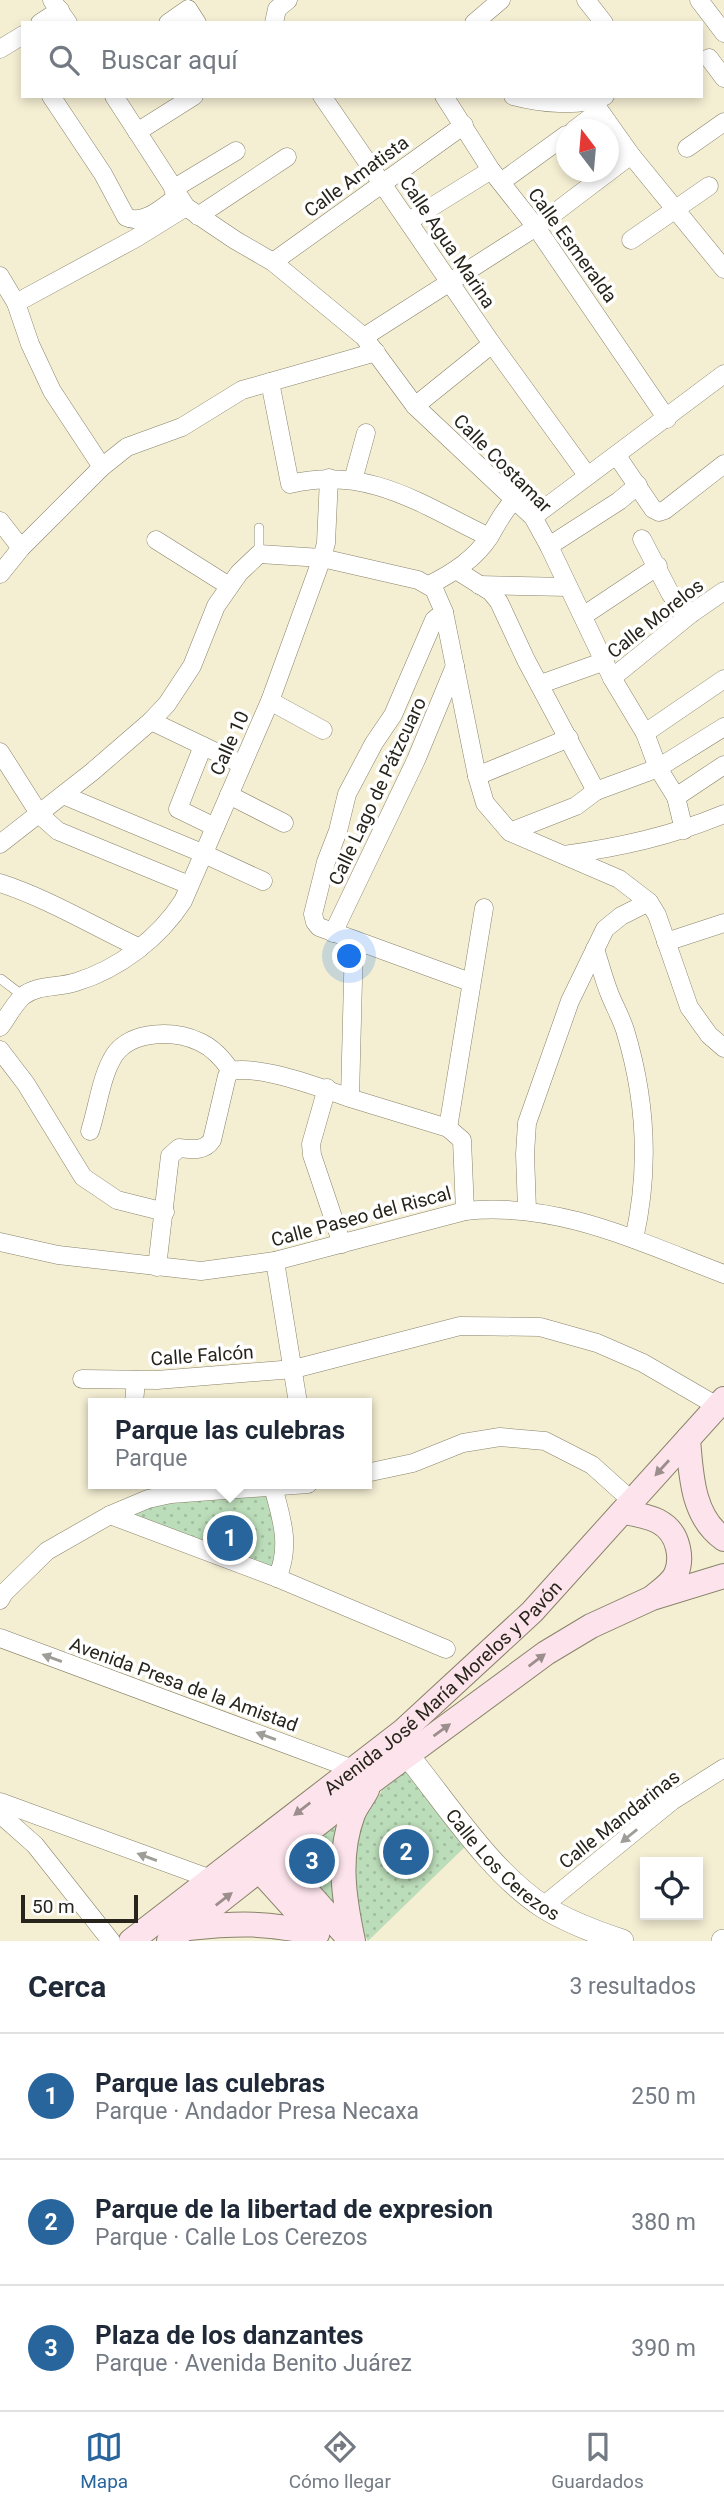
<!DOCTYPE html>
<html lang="es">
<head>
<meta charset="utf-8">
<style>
	:root { --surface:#fff; --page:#f6f6f7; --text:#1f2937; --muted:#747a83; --line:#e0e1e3; --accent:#28659c }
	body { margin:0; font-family:Roboto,sans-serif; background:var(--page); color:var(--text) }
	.controls { position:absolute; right:21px; bottom:21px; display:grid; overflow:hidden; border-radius:0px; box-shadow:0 4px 10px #0003 }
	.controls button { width:63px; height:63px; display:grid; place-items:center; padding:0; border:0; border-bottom:2px solid var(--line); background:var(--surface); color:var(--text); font:35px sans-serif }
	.compass { position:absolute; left:556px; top:119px; width:63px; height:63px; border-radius:50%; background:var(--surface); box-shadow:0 4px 10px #0003; rotate:344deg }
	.scale { position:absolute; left:21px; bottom:18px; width:117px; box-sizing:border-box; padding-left:7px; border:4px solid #27251b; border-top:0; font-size:19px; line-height:24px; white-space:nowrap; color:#27251b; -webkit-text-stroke:5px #fff; paint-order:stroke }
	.you { position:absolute; left:350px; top:957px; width:24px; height:24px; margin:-18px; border:5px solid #fff; border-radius:50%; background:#1a73e8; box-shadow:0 0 0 10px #1a73e833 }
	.badge { display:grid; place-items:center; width:46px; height:46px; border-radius:50%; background:var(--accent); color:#fff; font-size:23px; font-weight:700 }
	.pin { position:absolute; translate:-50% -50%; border:4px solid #fff; box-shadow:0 2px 7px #0006 }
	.popup { position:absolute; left:88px; top:1398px; width:284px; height:91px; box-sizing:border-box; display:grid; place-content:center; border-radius:0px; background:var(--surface); filter:drop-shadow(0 2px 5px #0005); font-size:23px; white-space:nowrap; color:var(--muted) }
	.popup b { font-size:26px; color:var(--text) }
	.popup::after { content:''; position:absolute; left:50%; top:100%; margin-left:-14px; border:14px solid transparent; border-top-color:var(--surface) }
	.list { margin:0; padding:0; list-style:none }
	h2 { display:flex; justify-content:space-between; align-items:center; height:91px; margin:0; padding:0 28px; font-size:30px }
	h2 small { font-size:23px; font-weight:400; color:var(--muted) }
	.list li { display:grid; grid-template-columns:46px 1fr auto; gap:21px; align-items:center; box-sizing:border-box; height:126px; padding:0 28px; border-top:2px solid var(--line) }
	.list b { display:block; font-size:26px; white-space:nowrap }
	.list p { margin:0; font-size:23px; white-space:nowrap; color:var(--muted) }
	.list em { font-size:23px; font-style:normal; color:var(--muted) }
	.icon { flex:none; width:38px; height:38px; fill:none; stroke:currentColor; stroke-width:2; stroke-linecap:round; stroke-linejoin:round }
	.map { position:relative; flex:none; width:724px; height:1941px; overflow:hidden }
	.search { position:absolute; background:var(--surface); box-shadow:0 4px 10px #0003; left:21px; right:21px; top:21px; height:77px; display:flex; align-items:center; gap:18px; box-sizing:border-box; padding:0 24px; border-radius:0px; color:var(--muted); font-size:26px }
	.sheet { height:469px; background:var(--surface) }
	nav { display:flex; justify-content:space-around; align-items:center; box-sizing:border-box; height:98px; border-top:2px solid var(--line); background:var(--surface); font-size:19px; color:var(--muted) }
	nav a { display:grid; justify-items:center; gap:4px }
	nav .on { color:var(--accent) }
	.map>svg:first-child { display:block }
</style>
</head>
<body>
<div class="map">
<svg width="724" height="1941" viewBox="0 0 724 1941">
	<defs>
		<pattern id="green-dots" width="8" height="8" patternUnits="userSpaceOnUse" patternTransform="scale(1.75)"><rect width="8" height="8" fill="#bcddba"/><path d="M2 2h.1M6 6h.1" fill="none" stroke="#a2be9f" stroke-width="1.8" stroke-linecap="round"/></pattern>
	</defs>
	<rect width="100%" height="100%" fill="#f4eed3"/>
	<g fill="url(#green-dots)">
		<polygon points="273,1487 283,1522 277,1578 113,1514 148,1499"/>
		<polygon points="412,1767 471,1841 368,1941 362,1931 351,1890 358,1829 383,1789"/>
		<polygon points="352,1805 339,1914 285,1858"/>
	</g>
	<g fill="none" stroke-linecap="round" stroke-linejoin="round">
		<g stroke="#88836a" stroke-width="10">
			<g id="service">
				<polyline points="259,528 259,554"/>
				<polyline points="1,979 23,996"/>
			</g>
		</g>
		<g stroke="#88836a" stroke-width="19">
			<g id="minor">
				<polyline points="52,0 68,23"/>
				<polyline points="586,0 604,23"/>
				<polyline points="699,0 724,33"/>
				<polyline points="40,23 60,10"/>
				<polyline points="168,23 188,9 197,23"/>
				<polyline points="274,23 277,9 288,0"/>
				<polyline points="474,23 501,0"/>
				<polyline points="0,49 23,35"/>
				<polyline points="709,58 724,78"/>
				<path d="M51,96L103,174L126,217C144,226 164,206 178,196"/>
				<polyline points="114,96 186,207 235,240 273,262 364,337 415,406 533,517 549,546 612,678 645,733 658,768 676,797 684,830"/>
				<polyline points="322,96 492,344 587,475"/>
				<polyline points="444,96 491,170 536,227 667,419"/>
				<path d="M513,96C540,103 579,108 605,96"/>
				<polyline points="592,100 631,155 724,269"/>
				<polyline points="574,130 599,111"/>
				<polyline points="137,132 194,96"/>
				<polyline points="687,148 724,122"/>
				<polyline points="501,182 566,135"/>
				<polyline points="173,189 236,151"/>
				<polyline points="198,216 287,157"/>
				<polyline points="409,221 491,170"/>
				<polyline points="631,240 709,186"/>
				<polyline points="273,262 464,125"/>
				<polyline points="0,276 16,303 30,344 52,391 102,467"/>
				<polyline points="16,303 136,238 186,207"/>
				<polyline points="364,337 536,227 631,155"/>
				<path d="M270,382L290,484C368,465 422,505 489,537"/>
				<polyline points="415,406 492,344"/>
				<polyline points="617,456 653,509 659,512 665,510 724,464"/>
				<polyline points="353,480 366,433"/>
				<polyline points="533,517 724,374"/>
				<polyline points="0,521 21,548"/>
				<polyline points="642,539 670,593 676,602 692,613"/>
				<polyline points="156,540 229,586"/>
				<polyline points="549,546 619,501 638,485"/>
				<polyline points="456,570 491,592 499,602 526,660 596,791"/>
				<polyline points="0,574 21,548 102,467 127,447 182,427 242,390 376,352"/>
				<path d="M429,585C453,573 475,559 490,536C498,522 504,510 515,499"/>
				<polyline points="479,585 568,587"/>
				<polyline points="444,612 434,620 393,715 374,743 347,794 338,831 326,862 313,914 315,922 319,927 470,982"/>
				<polyline points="583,616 658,566"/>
				<polyline points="612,678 692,613 724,591"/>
				<polyline points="541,684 605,661"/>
				<polyline points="270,701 323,730"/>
				<polyline points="151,721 241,764"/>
				<polyline points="645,733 724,679"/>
				<polyline points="203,746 178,809 215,827"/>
				<polyline points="0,752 40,815 58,831 189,885"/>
				<polyline points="477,776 569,738"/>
				<polyline points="63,795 202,853 263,881"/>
				<polyline points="229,795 284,823"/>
				<polyline points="676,797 724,765"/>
				<polyline points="510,832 576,806 596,791 658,768 724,727"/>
				<polyline points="0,844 92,772 151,721 167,704 192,666 216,606 239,573 259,554 322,558 418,580 434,589 444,612 477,776 485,803 510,832 619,879 649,902 657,915 689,1007 709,1035 724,1048"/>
				<path d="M564,855C621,847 671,836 724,814"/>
				<path d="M0,883C49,899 93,926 140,948"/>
				<polyline points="333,933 416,760 455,666"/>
				<polyline points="666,942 724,923"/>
				<path d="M595,949C600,964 604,980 610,995C615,1007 621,1018 625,1030C646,1099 650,1169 634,1239"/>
				<path d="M0,1027C7,1018 14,1004 23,996C38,984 58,988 76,982C119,969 159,938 183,901L270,701L322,558L326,543L329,478"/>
				<polyline points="0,1050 26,1084 83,1177 117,1200 165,1212"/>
				<path d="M231,1071C263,1065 323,1089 353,1099C385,1109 416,1118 448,1128L462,1140L465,1211"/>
				<polyline points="327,1088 311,1144 312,1155 342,1244"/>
				<polyline points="350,1098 354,940"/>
				<polyline points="448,1128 484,908"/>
				<path d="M90,1131C98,1107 101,1075 115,1054C133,1030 175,1030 200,1042C213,1048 223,1059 231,1071"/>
				<polyline points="527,1210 525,1154 527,1123 570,1001 605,929 621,916 649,902"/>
				<path d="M0,1242L58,1255L201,1271L275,1261L465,1211C557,1201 639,1242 724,1274"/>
				<polyline points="275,1261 298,1403"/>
				<path d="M157,1267L170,1156L179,1148C192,1149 204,1152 212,1140L227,1076L231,1071"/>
				<polyline points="82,1379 157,1380 294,1369 460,1326 540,1327 597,1343 643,1363 717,1406"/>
				<polyline points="134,1403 136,1380"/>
				<polyline points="366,1473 413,1463 463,1443 500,1437 545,1441 592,1465 632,1501"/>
				<path d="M273,1487C282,1519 291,1547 277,1578"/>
				<polyline points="110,1515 275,1577 446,1649"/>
				<polyline points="0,1600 4,1593 47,1551 110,1515 148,1499 171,1494 308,1484"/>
				<polyline points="0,1638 353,1769"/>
				<polyline points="0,1802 211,1879"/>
				<polyline points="0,1814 35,1845 111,1941"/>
				<polyline points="543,1906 672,1801 724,1768"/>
			</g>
		</g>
		<g stroke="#88836a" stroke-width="24">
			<g id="tertiary">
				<path id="s1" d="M408,1756C447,1804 491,1873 544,1907C568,1922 595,1932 622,1941"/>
				<polyline points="723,1941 724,1941"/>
			</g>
		</g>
		<g stroke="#88836a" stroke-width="26">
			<g id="secondary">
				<path d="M688,1439C691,1474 692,1517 724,1539"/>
				<path d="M623,1512C648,1516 672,1520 678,1548C680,1557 680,1565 676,1574C672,1583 660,1591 653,1597"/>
				<polyline points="268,1847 351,1941"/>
				<polyline points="250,1860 317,1934"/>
				<path d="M188,1928C237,1923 269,1922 317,1934"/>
				<path id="s2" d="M131,1941L403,1731L532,1612L724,1399"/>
				<polyline points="169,1941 371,1782 546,1653 591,1626 652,1598 724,1576"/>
				<path d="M353,1941C344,1899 337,1856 353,1814C356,1806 363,1798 367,1790"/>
			</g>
		</g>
		<use href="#service" stroke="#fff" stroke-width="9"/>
		<use href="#minor" stroke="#fff" stroke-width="18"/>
		<use href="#tertiary" stroke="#fff" stroke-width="23"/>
		<use href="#secondary" stroke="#fde4ec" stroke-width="24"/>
	</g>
	<defs><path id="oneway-solid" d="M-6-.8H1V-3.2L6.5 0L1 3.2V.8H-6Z" transform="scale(1.75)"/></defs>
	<g fill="#9d8e8e">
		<use href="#oneway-solid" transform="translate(662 1468) rotate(132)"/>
		<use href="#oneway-solid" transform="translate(537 1660) rotate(-37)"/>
		<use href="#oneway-solid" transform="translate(442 1730) rotate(-36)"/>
		<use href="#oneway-solid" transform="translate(302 1809) rotate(142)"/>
		<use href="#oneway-solid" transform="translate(224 1899) rotate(-38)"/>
	</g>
	<g fill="#9e9d98">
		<use href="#oneway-solid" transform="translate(52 1658) rotate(-160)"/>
		<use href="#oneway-solid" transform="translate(266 1736) rotate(-160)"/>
		<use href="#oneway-solid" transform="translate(629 1836) rotate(141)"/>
		<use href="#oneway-solid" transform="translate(147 1857) rotate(-160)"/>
	</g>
	<g text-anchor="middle" stroke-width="7" stroke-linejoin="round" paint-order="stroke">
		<g font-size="19" fill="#27251b" stroke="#fff">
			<text transform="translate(356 176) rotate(-36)" y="7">Calle Amatista</text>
			<text transform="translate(448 242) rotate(56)" y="7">Calle Agua Marina</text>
			<text transform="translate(573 245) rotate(54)" y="7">Calle Esmeralda</text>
			<text transform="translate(503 463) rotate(45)" y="7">Calle Costamar</text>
			<text transform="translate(655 618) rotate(-38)" y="7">Calle Morelos</text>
			<text transform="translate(229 743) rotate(-66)" y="7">Calle 10</text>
			<text transform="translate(377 791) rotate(-65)" y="7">Calle Lago de Pátzcuaro</text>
			<text transform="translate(361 1216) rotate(-15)" y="7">Calle Paseo del Riscal</text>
			<text transform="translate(202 1355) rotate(-4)" y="7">Calle Falcón</text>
			<text transform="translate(184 1684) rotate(20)" y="7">Avenida Presa de la Amistad</text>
			<text dy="7" stroke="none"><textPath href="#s2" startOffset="402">Avenida José María Morelos y Pavón</textPath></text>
			<text transform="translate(619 1819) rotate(-38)" y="7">Calle Mandarinas</text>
			<text dy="7" stroke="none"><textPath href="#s1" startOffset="145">Calle Los Cerezos</textPath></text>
		</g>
	</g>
</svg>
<div class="controls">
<button><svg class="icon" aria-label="locate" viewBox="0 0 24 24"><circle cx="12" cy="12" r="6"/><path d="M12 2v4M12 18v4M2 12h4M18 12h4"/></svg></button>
</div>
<svg class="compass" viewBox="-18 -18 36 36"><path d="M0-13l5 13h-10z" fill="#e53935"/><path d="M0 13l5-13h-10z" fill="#747a83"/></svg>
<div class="scale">50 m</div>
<div class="you"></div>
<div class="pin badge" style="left:230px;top:1538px">1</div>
<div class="popup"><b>Parque las culebras</b>Parque</div>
<div class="pin badge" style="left:406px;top:1852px">2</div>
<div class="pin badge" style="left:312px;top:1861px">3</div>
<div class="search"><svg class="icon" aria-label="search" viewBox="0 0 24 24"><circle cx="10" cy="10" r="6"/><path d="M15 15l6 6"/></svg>Buscar aquí</div>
</div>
<section class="sheet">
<h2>Cerca<small>3 resultados</small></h2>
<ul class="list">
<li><span class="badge">1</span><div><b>Parque las culebras</b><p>Parque · Andador Presa Necaxa</p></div><em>250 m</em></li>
<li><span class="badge">2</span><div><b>Parque de la libertad de expresion</b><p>Parque · Calle Los Cerezos</p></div><em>380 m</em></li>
<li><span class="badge">3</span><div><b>Plaza de los danzantes</b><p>Parque · Avenida Benito Juárez</p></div><em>390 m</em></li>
</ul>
</section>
<nav>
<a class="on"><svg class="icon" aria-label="map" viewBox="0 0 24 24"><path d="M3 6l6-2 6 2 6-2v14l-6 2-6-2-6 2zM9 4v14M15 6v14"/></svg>Mapa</a>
<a><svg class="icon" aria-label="directions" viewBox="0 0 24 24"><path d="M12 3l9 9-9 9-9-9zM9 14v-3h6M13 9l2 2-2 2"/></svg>Cómo llegar</a>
<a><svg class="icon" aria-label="saved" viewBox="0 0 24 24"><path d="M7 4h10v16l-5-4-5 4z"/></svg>Guardados</a>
</nav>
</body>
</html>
